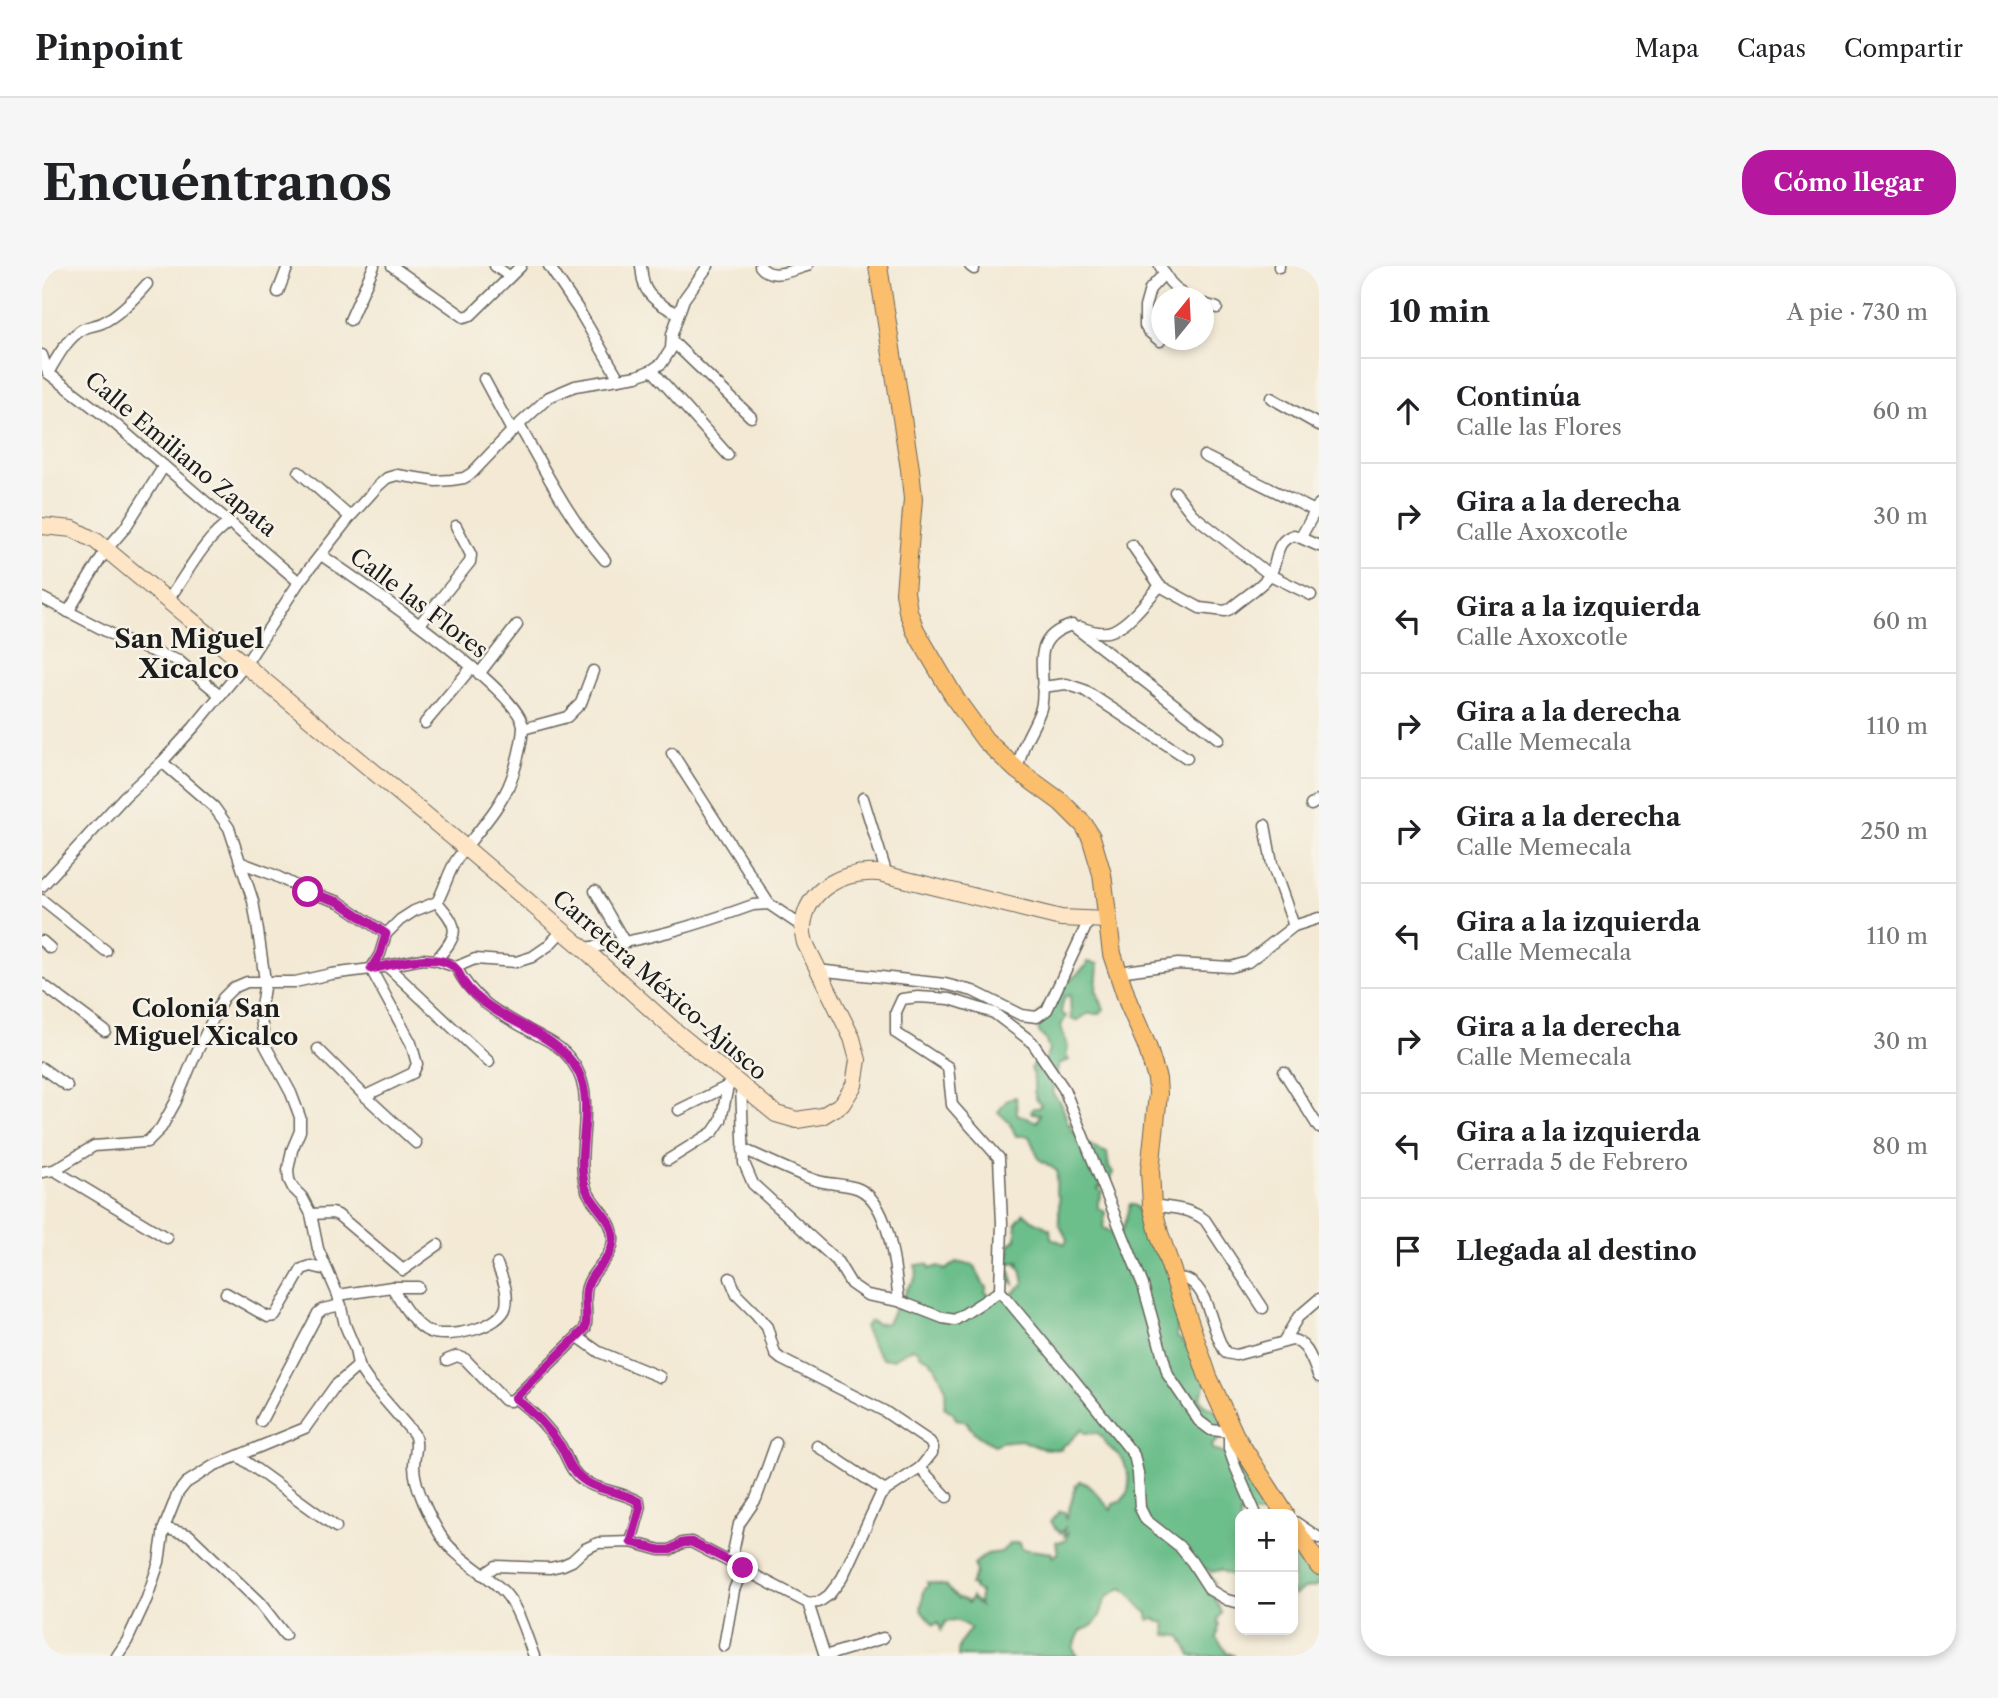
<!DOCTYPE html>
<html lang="es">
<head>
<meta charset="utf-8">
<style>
	:root { --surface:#fff; --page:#f6f6f6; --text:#202124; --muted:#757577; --line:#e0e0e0; --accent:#b5179e }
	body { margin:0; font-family:"Libre Caslon Text",serif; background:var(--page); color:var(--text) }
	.controls { position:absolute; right:21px; bottom:21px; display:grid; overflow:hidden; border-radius:14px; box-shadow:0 4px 10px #0003 }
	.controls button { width:63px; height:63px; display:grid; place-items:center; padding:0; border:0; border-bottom:2px solid var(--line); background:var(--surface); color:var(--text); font:35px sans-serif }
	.compass { position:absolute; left:1109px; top:21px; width:63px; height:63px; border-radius:50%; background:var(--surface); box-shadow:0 4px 10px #0003; rotate:18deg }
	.stop { position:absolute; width:21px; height:21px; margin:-16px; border:5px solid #b5179e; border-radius:50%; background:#fff }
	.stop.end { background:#b5179e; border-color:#fff; box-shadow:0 2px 7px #0008 }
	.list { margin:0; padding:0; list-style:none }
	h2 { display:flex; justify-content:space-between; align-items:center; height:91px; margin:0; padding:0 28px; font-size:30px }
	h2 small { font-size:23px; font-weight:400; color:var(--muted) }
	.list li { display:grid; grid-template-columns:46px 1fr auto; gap:21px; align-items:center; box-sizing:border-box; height:105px; padding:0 28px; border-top:2px solid var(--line) }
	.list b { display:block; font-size:26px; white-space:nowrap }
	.list p { margin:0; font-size:23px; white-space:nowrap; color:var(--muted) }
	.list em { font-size:23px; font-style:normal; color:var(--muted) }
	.icon { flex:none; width:38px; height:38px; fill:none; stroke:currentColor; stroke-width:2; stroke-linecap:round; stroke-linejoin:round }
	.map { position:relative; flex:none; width:1277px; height:1390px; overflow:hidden; border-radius:28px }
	header { display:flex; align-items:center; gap:42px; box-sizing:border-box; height:98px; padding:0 35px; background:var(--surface); border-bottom:2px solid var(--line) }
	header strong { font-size:33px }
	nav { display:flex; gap:38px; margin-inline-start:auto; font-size:24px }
	.intro { display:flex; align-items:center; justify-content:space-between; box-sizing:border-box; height:168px; padding:0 42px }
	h1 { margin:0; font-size:49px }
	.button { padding:18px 32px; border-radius:28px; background:var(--accent); color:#fff; font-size:24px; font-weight:700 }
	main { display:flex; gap:42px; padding:0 42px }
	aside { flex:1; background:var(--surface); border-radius:28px; box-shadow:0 4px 10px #0003 }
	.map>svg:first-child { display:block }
</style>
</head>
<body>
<header>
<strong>Pinpoint</strong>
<nav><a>Mapa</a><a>Capas</a><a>Compartir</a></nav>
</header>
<div class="intro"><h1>Encuéntranos</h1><a class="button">Cómo llegar</a></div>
<main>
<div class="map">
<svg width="1277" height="1390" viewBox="0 0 1277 1390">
	<rect width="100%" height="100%" fill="#f7f3e8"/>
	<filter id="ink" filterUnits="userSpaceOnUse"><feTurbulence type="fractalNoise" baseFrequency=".0143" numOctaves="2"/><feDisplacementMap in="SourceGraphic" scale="14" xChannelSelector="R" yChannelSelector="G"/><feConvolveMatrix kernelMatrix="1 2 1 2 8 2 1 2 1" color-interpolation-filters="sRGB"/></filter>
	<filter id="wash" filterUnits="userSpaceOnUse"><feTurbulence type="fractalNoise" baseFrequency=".00686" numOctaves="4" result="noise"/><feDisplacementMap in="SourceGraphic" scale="28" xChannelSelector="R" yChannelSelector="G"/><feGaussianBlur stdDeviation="1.57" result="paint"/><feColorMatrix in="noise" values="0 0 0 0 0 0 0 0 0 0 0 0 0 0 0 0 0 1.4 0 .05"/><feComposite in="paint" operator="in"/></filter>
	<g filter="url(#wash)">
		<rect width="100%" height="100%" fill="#f3e9d4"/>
		<g fill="#6cbe8a" stroke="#446d53" stroke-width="2">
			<path d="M1045,696L1056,698L1054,724L1062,743L1057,748H1045L1035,755L1029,753L1028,729L1022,731L1019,747L1024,750L1019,760L1026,782L1024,790L1027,794L1017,798L1010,827L1020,839L1026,858H1029V864C1036,867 1038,870 1043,876C1047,879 1060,885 1065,887L1067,902L1071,906L1066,923L1058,920L1056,923L1060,926L1056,936V942L1063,946L1061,962L1074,968L1080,965L1088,938L1094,940L1111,972L1112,982L1116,983L1134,1015L1148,1023L1146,1029L1137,1036L1135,1071C1151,1081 1156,1100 1164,1117L1158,1133L1164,1140L1172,1143L1183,1161L1180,1171L1170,1179L1171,1183L1189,1192L1191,1185L1195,1189L1219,1223L1223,1241L1239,1248H1198V1313L1178,1304L1170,1306L1162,1302L1159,1306L1168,1309L1173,1318L1170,1320L1173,1333L1180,1347L1176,1353L1177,1359L1174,1372L1186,1387L1193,1390H1149L1139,1370L1124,1369L1123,1357L1115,1355L1113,1352L1106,1354V1347C1095,1341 1090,1327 1080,1322C1053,1334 1067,1341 1053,1357C1049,1361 1043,1363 1038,1366L1031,1382L1035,1390H916C916,1378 920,1372 929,1363C916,1354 918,1354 903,1356L899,1364L896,1356L892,1359L879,1344L882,1324L886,1320L885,1316L904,1320L915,1332L923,1334L926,1337L930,1331L938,1340L937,1334L939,1327L932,1323V1320L928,1319L934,1307L932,1298L945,1288L959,1286L969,1277H978L980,1283L1010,1287V1291L1016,1288L1014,1276L1023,1275L1027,1266L1022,1270L1023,1262L1019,1267L1013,1262L1009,1255L1018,1245L1023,1246L1024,1254L1034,1219L1038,1215C1053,1221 1058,1233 1069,1244L1071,1238C1094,1232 1088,1207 1079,1192C1075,1186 1070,1185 1066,1180C1062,1176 1061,1171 1056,1167H1042L1040,1163L1026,1177L1020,1180L1019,1184L998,1182L979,1174L958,1176L953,1179C942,1174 930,1168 925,1156L914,1153L911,1147L902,1141L904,1123L893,1100L889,1097V1094L877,1088L878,1086L871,1082L851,1093H841L830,1078L822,1061L828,1055L836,1058L845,1057L853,1041L856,1043C862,1034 863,1020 872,1015L875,1006L873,999L882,998L887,999V1003L896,1000L903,1004L914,996L933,1000L941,1018L945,1021L943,1026L951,1031L961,1032L962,1027L970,1028L982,1017L979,1003L975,1000L977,996L969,997L966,1000L972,1018C962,1011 959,1004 959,992L967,989L968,985L967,979L974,973V957L982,947L990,954L1008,963L1009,972L1023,978L1025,973L1017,958V932L1014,927L1015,905L997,893L987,870H974L968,857L956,846L966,833L974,831L975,848L995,856L998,848L989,847L991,842H996L999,839C987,828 996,815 989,803L994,795L1002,797L1007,784L1003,773L997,766L996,759L1001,756L994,751L1010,731L1044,700Z"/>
			<polygon points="1251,1280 1255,1285 1265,1288 1277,1309 1276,1320 1261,1323 1251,1330"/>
		</g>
	</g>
	<g filter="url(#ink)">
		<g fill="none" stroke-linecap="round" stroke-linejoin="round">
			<g stroke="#67645c" stroke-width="13">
				<g id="minor">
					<polyline points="350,0 422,51 429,49 479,0"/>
					<polyline points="453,0 467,10"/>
					<polyline points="507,0 536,43 577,113"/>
					<path d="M599,0C600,6 600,12 602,18C606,32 623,42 636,47"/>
					<path d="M718,0C729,15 750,4 765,0"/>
					<polyline points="928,0 932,3"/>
					<polyline points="1118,0 1128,16 1144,32"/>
					<polyline points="1237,0 1237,1"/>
					<polyline points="236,26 246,0"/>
					<polyline points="1162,38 1175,42"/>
					<polyline points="308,54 332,0"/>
					<polyline points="630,75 709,151"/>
					<polyline points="1118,75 1106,65 1103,60 1103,41 1108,23 1122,8"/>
					<polyline points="0,89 6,107 72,157 257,316"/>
					<polyline points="610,104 686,189"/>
					<path d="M6,107C15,92 24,74 39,64C45,60 53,60 60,57C76,49 93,32 105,18"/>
					<polyline points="442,113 470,165"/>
					<polyline points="1229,132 1277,159"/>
					<path d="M477,159C503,205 528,254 563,294"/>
					<polyline points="1162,190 1273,245"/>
					<polyline points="257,206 308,251"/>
					<polyline points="1133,226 1150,248 1228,309 1269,329"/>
					<polyline points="1259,271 1277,238"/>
					<path d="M1090,279L1118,320L1158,342L1183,345L1188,343C1200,332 1217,323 1227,310C1238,296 1230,276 1252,269L1277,280"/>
					<path d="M279,289C311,311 484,428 481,462C480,477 474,501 469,514C459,542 432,569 415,593C406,606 403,622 395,636"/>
					<polyline points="0,332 85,376 137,395 178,429"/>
					<path d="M126,334C146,307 160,275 188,256"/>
					<polyline points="26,346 64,284 83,262 122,200"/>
					<polyline points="378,358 428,296 429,289 414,260"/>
					<path d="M1038,361C1048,365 1062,369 1072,364C1090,355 1104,335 1118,320"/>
					<polyline points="437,408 475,359"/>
					<polyline points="1000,421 1024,418 1042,424 1145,492"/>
					<polyline points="383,457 430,401"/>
					<polyline points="481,463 525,451 539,437 551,405"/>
					<polyline points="630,487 727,638"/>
					<path d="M120,496L172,541L187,562L211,635L216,665L223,715L218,747L223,779L249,827L258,851V865L250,884L246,904L247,914L251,922L260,931L269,948L276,983L296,1029L303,1059L313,1083L316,1100L327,1116L372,1168C377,1179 372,1189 372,1200C372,1221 388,1252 399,1270C416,1295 443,1305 463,1327C477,1343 484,1370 492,1390"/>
					<path d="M975,504C978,495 979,486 983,477C988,465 995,455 999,442C1007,408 983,373 1030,359L1177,473"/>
					<polyline points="821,532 845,609"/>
					<polyline points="1269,539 1277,534"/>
					<polyline points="1223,559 1230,598 1252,660"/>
					<polyline points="200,597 232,609 266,626 297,636 344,668"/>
					<polyline points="0,620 83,530 120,496 152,461 203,399 257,316 308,251 336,220 345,212 355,209 394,215 409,214 422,212 430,207 470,165 507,131 533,120 595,110 610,104 620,97 629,83 630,68 642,33 666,0"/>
					<polyline points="553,625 583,677"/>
					<polyline points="0,634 64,685"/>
					<polyline points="0,675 8,682"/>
					<path d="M541,682C600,676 656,659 711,639L727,638L761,661"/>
					<path d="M394,694C417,668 418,662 395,636"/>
					<polyline points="345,700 447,796"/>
					<path d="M414,701C432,736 457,747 490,766C501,772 513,777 522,786C561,824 532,875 543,919C548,940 573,951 571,975C569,994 550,1003 545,1021C541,1035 547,1049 543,1063L473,1132C490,1145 506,1161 518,1179C526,1192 528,1206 542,1215C559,1226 580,1225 597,1236L598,1244L589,1276"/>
					<polyline points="775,704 903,718 931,725 979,749 995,751 1005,744 1047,654"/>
					<polyline points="1076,706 1136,698 1189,701 1206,696 1252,660 1277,652"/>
					<polyline points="0,718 63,765"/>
					<polyline points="276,783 323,830 374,877"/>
					<polyline points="0,802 25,820"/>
					<polyline points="1242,806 1277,862"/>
					<polyline points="699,819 702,897 711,918 795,995 809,1018 825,1029 857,1035 901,1052 913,1054 958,1025"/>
					<polyline points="323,830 371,807 375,798 369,777 329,703 338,688 344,668 358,654 372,645 395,636"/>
					<polyline points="637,844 688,819"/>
					<path d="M701,883C724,893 746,904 770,913C784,919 803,917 817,923C849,938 853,1004 857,1035"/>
					<polyline points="626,894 671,866 679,854 686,820"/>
					<polyline points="12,904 125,972"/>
					<polyline points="0,906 12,904 52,880 105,876 119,862 134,835 151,794 181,732 191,722 205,716 253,716 289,708 329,703 380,693 394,694 414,701 433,693 474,696 490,691 506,680 520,665"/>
					<path d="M1110,939C1129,942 1148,942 1163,954L1221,1042"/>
					<polyline points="269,948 290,947 296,949 361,1004 396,979"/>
					<polyline points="688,1012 695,1029 714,1048 725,1061 733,1088 739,1093 842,1145 888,1176 891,1182 890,1187 878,1202 905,1231"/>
					<path d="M1131,1012C1137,1012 1143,1012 1148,1015C1168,1027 1170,1068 1184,1087L1194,1089L1250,1074C1266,1076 1271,1098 1277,1111"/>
					<path d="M350,1021C358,1035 372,1060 388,1066C407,1073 459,1062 464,1040C467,1025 460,1012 455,998"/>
					<polyline points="184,1027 226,1051 233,1050 260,1003 269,1000 285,1004"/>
					<polyline points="296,1029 350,1021 376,1021"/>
					<polyline points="536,1071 557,1086 618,1111"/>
					<polyline points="1241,1076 1256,1051 1277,1033"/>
					<polyline points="405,1094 415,1090 423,1093 462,1134 468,1135 473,1132"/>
					<polyline points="219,1155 276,1047 281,1043 299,1039"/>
					<polyline points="1187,1165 1187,1183 1193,1200 1214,1248"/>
					<polyline points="1187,1166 1169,1164 1157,1155 1126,1109 1101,1019 1022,823 990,776 952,747 908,733 876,731 860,733 854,746 854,767 906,801 910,839 957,892 960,957 958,1025 1029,1110 1092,1189 1096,1207 1098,1242 1104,1254 1137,1280 1150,1296 1168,1324 1185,1334 1198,1337"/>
					<polyline points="775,1180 843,1225"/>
					<polyline points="196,1190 294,1261"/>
					<polyline points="1253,1256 1277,1272"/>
					<polyline points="122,1262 147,1269 218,1337 243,1369"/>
					<polyline points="689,1296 697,1258 714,1233 734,1177"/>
					<polyline points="441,1309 454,1300 508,1302 521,1299 530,1295 543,1283 556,1277 589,1276 618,1284 628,1284 640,1277 649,1276 766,1337 783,1390"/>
					<polyline points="766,1337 777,1336 787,1329 800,1312 838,1230 843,1225 878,1202"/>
					<polyline points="682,1380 692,1324 701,1302"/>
					<polyline points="75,1390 85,1375 105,1332 117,1296 122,1262 136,1227 144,1217 171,1200 263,1162 293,1120 316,1100"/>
					<polyline points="783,1390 841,1372"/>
				</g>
			</g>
			<g stroke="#67645c" stroke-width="18">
				<path id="secondary" d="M0,260L31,263L54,275L426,584L541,682L632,764L734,848L755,854L780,850L800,838L812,819L816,794L810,772L763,677C762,672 760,666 761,661C764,622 803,604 837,607L1019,652L1065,654"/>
			</g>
			<g stroke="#67645c" stroke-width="20">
				<g id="primary">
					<polyline points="836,0 868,203 871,233 863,326 866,345 873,364 914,434 943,474 975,504 1019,536 1042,559 1049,571 1060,608 1070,688 1086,736 1105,780 1115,813 1116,828 1108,905 1110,939 1117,967 1166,1111 1193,1170 1243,1248"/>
					<polyline points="1251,1260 1277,1300"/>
				</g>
			</g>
			<use href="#minor" stroke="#fff" stroke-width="10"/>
			<use href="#secondary" stroke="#fde5c5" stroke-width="16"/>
			<use href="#primary" stroke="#fabe6d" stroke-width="18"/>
		</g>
	</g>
	<g fill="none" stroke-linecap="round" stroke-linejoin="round" filter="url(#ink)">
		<path stroke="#b5179e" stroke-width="9" d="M266,626L297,636L344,668L338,688L329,703C350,699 399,683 415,704C418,709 420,714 423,718C429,727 438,734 447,740C475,760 518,772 536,805C554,840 533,884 543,920C549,941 574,952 571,976C569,995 550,1003 545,1021C541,1035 547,1049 543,1063L473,1132C490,1145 506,1161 518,1179C525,1190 527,1202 538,1211C554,1226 579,1224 597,1236L598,1244L589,1276L618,1284H628L640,1277L649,1276L701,1302"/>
	</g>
	<g text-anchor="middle" stroke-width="5" stroke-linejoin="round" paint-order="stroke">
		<g font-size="23" fill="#1c1c1c" stroke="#f7f3e8">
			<text transform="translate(139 188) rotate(40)" y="8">Calle Emiliano Zapata</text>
			<text transform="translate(377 337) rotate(37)" y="8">Calle las Flores</text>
			<text transform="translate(618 719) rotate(41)" y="8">Carretera México-Ajusco</text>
		</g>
		<g font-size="24" font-weight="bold" fill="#1c1c1c" stroke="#f7f3e8">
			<text x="164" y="751">Colonia San<tspan x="164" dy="28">Miguel Xicalco</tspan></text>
		</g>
		<g font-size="26" font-weight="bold" fill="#1c1c1c" stroke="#f7f3e8">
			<text x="147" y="382">San Miguel<tspan x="147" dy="30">Xicalco</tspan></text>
		</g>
	</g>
</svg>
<div class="controls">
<button>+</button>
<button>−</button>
</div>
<svg class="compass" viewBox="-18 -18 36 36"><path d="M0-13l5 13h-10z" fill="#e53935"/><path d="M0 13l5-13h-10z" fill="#757577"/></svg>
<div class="stop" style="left:266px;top:626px"></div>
<div class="stop end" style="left:701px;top:1302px"></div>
</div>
<aside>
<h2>10 min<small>A pie · 730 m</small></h2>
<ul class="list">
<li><svg class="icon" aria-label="ahead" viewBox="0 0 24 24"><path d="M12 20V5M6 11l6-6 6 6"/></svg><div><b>Continúa</b><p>Calle las Flores</p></div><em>60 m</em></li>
<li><svg class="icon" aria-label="right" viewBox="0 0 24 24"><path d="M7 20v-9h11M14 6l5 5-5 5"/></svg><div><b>Gira a la derecha</b><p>Calle Axoxcotle</p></div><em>30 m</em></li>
<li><svg class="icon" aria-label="left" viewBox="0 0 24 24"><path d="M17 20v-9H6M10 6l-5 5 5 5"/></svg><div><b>Gira a la izquierda</b><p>Calle Axoxcotle</p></div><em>60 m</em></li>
<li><svg class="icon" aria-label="right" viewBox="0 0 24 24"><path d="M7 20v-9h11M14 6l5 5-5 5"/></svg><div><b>Gira a la derecha</b><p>Calle Memecala</p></div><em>110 m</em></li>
<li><svg class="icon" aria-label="right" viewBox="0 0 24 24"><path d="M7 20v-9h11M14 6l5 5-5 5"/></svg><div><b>Gira a la derecha</b><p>Calle Memecala</p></div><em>250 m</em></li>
<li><svg class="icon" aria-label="left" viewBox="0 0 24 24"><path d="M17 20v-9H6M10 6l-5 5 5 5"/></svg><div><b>Gira a la izquierda</b><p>Calle Memecala</p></div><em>110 m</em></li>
<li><svg class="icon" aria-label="right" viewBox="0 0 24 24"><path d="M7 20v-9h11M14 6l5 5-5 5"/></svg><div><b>Gira a la derecha</b><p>Calle Memecala</p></div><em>30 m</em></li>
<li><svg class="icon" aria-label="left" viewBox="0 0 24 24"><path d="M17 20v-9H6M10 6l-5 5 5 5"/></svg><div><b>Gira a la izquierda</b><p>Cerrada 5 de Febrero</p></div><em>80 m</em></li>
<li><svg class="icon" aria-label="arrive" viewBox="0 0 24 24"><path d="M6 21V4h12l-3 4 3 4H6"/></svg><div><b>Llegada al destino</b></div></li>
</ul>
</aside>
</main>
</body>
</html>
